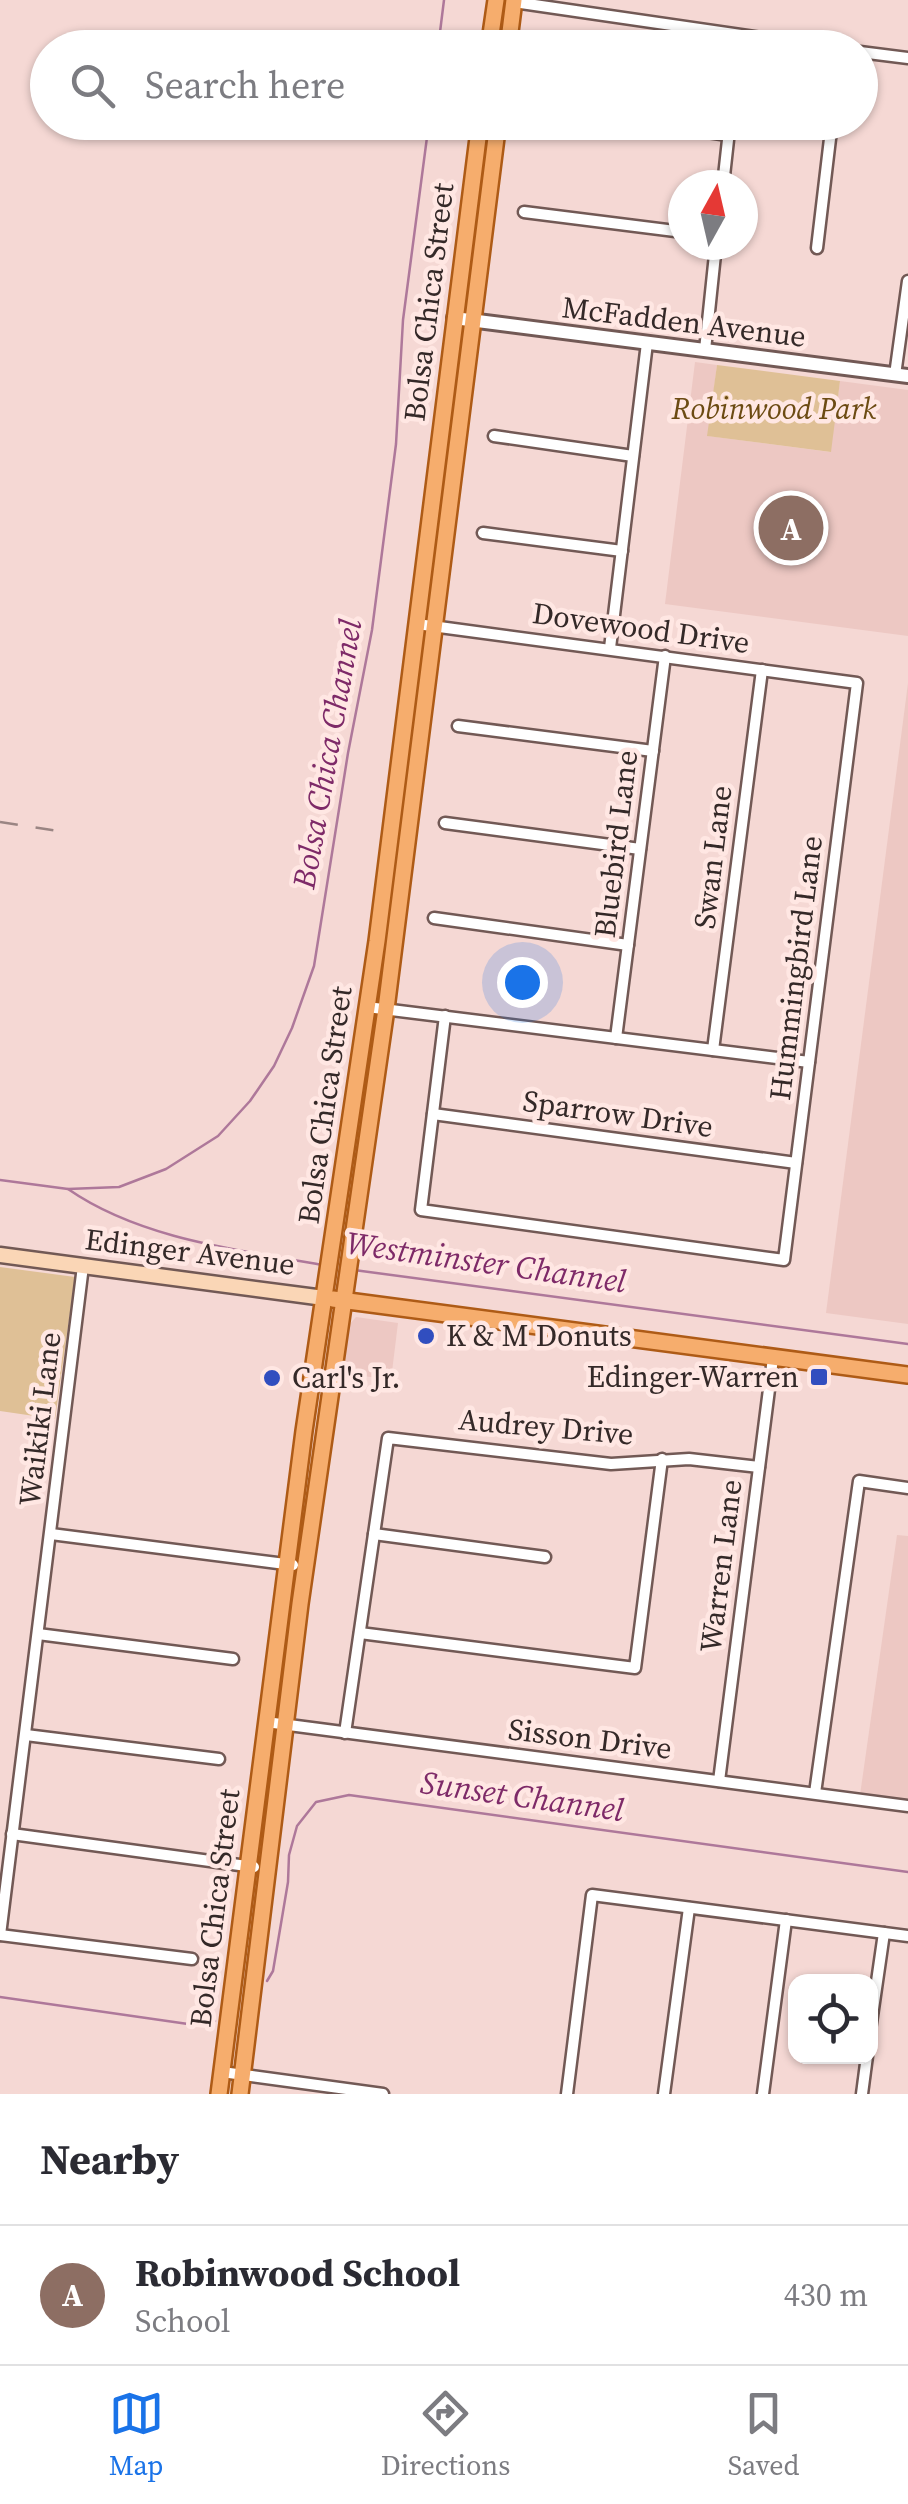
<!DOCTYPE html>
<html lang="en">
<head>
<meta charset="utf-8">
<style>
	:root { --surface:#fff; --page:#f7f7f7; --text:#2b2b33; --muted:#7c7c81; --line:#e1e1e2; --accent:#1a73e8 }
	body { margin:0; font-family:"Source Serif 4",serif; background:var(--page); color:var(--text) }
	.controls { position:absolute; right:30px; bottom:30px; display:grid; overflow:hidden; border-radius:20px; box-shadow:0 2px 8px #0004 }
	.controls button { width:90px; height:90px; display:grid; place-items:center; padding:0; border:0; border-bottom:2px solid var(--line); background:var(--surface); color:var(--text); font:50px sans-serif }
	.compass { position:absolute; left:668px; top:170px; width:90px; height:90px; border-radius:50%; background:var(--surface); box-shadow:0 2px 8px #0004; rotate:8deg }
	.you { position:absolute; left:522px; top:982px; width:35px; height:35px; margin:-25px; border:8px solid #fff; border-radius:50%; background:#1a73e8; box-shadow:0 0 0 15px #1a73e833 }
	.badge { display:grid; place-items:center; width:65px; height:65px; border-radius:50%; background:var(--accent); color:#fff; font-size:32px; font-weight:700 }
	.pin { position:absolute; translate:-50% -50%; border:5px solid #fff; box-shadow:0 2px 10px #0006 }
	.list { margin:0; padding:0; list-style:none }
	h2 { display:flex; justify-content:space-between; align-items:center; height:130px; margin:0; padding:0 40px; font-size:42px }
	h2 small { font-size:32px; font-weight:400; color:var(--muted) }
	.list li { display:grid; grid-template-columns:65px 1fr auto; gap:30px; align-items:center; box-sizing:border-box; height:140px; padding:0 40px; border-top:2px solid var(--line) }
	.list b { display:block; font-size:38px; white-space:nowrap }
	.list p { margin:0; font-size:32px; white-space:nowrap; color:var(--muted) }
	.list em { font-size:32px; font-style:normal; color:var(--muted) }
	.icon { flex:none; width:55px; height:55px; fill:none; stroke:currentColor; stroke-width:2; stroke-linecap:round; stroke-linejoin:round }
	.map { position:relative; flex:none; width:908px; height:2094px; overflow:hidden }
	.search { position:absolute; background:var(--surface); box-shadow:0 2px 8px #0004; left:30px; right:30px; top:30px; height:110px; display:flex; align-items:center; gap:25px; box-sizing:border-box; padding:0 35px; border-radius:55px; color:var(--muted); font-size:38px }
	.sheet { height:270px; background:var(--surface) }
	nav { display:flex; justify-content:space-around; align-items:center; box-sizing:border-box; height:140px; border-top:2px solid var(--line); background:var(--surface); font-size:28px; color:var(--muted) }
	nav a { display:grid; justify-items:center; gap:5px }
	nav .on { color:var(--accent) }
	.map>svg:first-child { display:block }
</style>
</head>
<body>
<div class="map">
<svg width="908" height="2094" viewBox="0 0 908 2094">
	<rect width="100%" height="100%" fill="#f5d8d4"/>
	<g fill="#edc8c3">
		<polygon points="695,362 717,365 708,436 830,452 840,381 908,390 908,636 665,604"/>
		<polygon points="908,683 908,1324 826,1313"/>
		<polygon points="356,1317 398,1323 391,1380 343,1373 349,1325"/>
		<polygon points="897,1535 908,1536 908,1801 860,1795"/>
	</g>
	<g fill="#dfc096">
		<polygon points="717,365 840,381 831,452 707,436"/>
		<polygon points="0,1267 75,1277 55,1419 0,1411"/>
	</g>
	<g fill="none" stroke-linecap="round" stroke-linejoin="round">
		<g stroke="#ae789a" stroke-width="2.5">
			<polyline points="438,48 444,0"/>
			<polyline points="0,1180 68,1189 119,1187 166,1169 218,1136 250,1101 274,1066 292,1028 314,966 348,753 372,630 396,444 403,320 429,122"/>
			<path d="M68,1189C140,1239 238,1250 322,1265"/>
			<polyline points="354,1270 908,1344"/>
			<polyline points="267,1981 273,1971 288,1882 289,1855 297,1826 316,1802 349,1795 908,1872"/>
			<polyline points="0,1997 188,2024 215,2021"/>
		</g>
		<g stroke="#725955" stroke-width="15">
			<g id="minor">
				<polyline points="514,2 830,48"/>
				<polyline points="860,52 908,58"/>
				<polyline points="638,122 728,135"/>
				<polyline points="723,185 730,122"/>
				<polyline points="524,212 683,232"/>
				<polyline points="817,248 832,122"/>
				<polyline points="705,350 716,245"/>
				<polyline points="895,375 908,281"/>
				<polyline points="494,436 633,456"/>
				<polyline points="483,533 622,551"/>
				<polyline points="417,624 857,683 784,1260 421,1210 445,1016"/>
				<polyline points="610,648 647,343"/>
				<polyline points="458,726 653,751"/>
				<polyline points="445,823 640,849"/>
				<polyline points="434,918 628,945"/>
				<polyline points="367,1007 809,1062"/>
				<polyline points="616,1038 665,656"/>
				<polyline points="713,1050 762,670"/>
				<polyline points="433,1114 796,1163"/>
				<polyline points="51,1534 293,1565"/>
				<polyline points="374,1534 545,1557"/>
				<polyline points="360,1633 635,1668 662,1459"/>
				<polyline points="38,1634 233,1659"/>
				<polyline points="266,1722 908,1806"/>
				<polyline points="345,1733 388,1438 611,1464 689,1459 759,1467"/>
				<polyline points="26,1735 219,1759"/>
				<polyline points="719,1781 773,1358"/>
				<polyline points="815,1793 859,1481 908,1488"/>
				<polyline points="12,1834 254,1867"/>
				<polyline points="0,1935 83,1266"/>
				<polyline points="0,1935 192,1959"/>
				<polyline points="870,2030 884,1933"/>
				<polyline points="222,2072 383,2094"/>
				<polyline points="567,2094 592,1895 908,1936"/>
				<polyline points="664,2094 689,1908"/>
				<polyline points="763,2094 786,1920"/>
				<polyline points="862,2094 867,2056"/>
			</g>
		</g>
		<g stroke="#725955" stroke-width="18">
			<polyline id="tertiary" points="454,318 908,376"/>
		</g>
		<g stroke="#725955" stroke-width="19">
			<polyline id="secondary" points="0,1255 324,1298"/>
		</g>
		<g stroke="#ae5b16" stroke-width="20">
			<g id="primary">
				<polyline points="489,48 496,0"/>
				<polyline points="508,48 514,0"/>
				<polyline points="333,1299 908,1375"/>
				<polyline points="219,2094 304,1431 377,941 480,122"/>
				<polyline points="240,2094 300,1604 386,1009 498,122"/>
			</g>
		</g>
		<use href="#minor" stroke="#fff" stroke-width="10"/>
		<use href="#tertiary" stroke="#fff" stroke-width="12"/>
		<use href="#secondary" stroke="#fad6b6" stroke-width="14"/>
		<use href="#primary" stroke="#f6ad6d" stroke-width="15"/>
		<polyline stroke="#9a8583" stroke-width="2.5" stroke-dasharray="18 18" stroke-linecap="butt" points="0,822 58,831"/>
	</g>
	<g fill="#314ebf" stroke="#ffe7e3" stroke-width="4">
		<circle cx="426" cy="1336" r="10"/>
		<rect x="809" y="1367" width="20" height="20" rx="5"/>
		<circle cx="272" cy="1378" r="10"/>
	</g>
	<g text-anchor="middle" stroke-width="9" stroke-linejoin="round" paint-order="stroke">
		<g font-size="30" fill="#342928" stroke="#ffe7e3">
			<text transform="translate(429 302) rotate(-83)" y="10">Bolsa Chica Street</text>
			<text transform="translate(684 322) rotate(7)" y="10">McFadden Avenue</text>
			<text transform="translate(641 628) rotate(8)" y="10">Dovewood Drive</text>
			<text transform="translate(616 844) rotate(-83)" y="10">Bluebird Lane</text>
			<text transform="translate(713 857) rotate(-83)" y="10">Swan Lane</text>
			<text transform="translate(796 968) rotate(-83)" y="10">Hummingbird Lane</text>
			<text transform="translate(325 1105) rotate(-82)" y="10">Bolsa Chica Street</text>
			<text transform="translate(618 1114) rotate(8)" y="10">Sparrow Drive</text>
			<text transform="translate(190 1252) rotate(7)" y="10">Edinger Avenue</text>
			<text transform="translate(40 1419) rotate(-83)" y="10">Waikiki Lane</text>
			<text transform="translate(546 1427) rotate(5)" y="10">Audrey Drive</text>
			<text transform="translate(721 1566) rotate(-83)" y="10">Warren Lane</text>
			<text transform="translate(590 1739) rotate(7)" y="10">Sisson Drive</text>
			<text transform="translate(215 1908) rotate(-83)" y="10">Bolsa Chica Street</text>
		</g>
		<g font-size="30" font-style="italic" fill="#6c4b13" stroke="#ffe7e3">
			<text x="774" y="419">Robinwood Park</text>
		</g>
		<g font-size="30" fill="#342928" stroke="#ffe7e3" text-anchor="start">
			<text x="446" y="1346">K &amp; M Donuts</text>
			<text x="799" y="1387" text-anchor="end">Edinger-Warren</text>
			<text x="292" y="1388">Carl's Jr.</text>
		</g>
		<g font-size="32" font-style="italic" fill="#7e2a68" stroke="#ffe7e3">
			<text transform="translate(327 754) rotate(-80)" y="11">Bolsa Chica Channel</text>
			<text transform="translate(486 1262) rotate(8)" y="11">Westminster Channel</text>
			<text transform="translate(522 1796) rotate(8)" y="11">Sunset Channel</text>
		</g>
	</g>
</svg>
<div class="controls">
<button><svg class="icon" aria-label="locate" viewBox="0 0 24 24"><circle cx="12" cy="12" r="6"/><path d="M12 2v4M12 18v4M2 12h4M18 12h4"/></svg></button>
</div>
<svg class="compass" viewBox="-18 -18 36 36"><path d="M0-13l5 13h-10z" fill="#e53935"/><path d="M0 13l5-13h-10z" fill="#7c7c81"/></svg>
<div class="you"></div>
<div class="pin badge" style="left:791px;top:528px;background:#8d6e63">A</div>
<div class="search"><svg class="icon" aria-label="search" viewBox="0 0 24 24"><circle cx="10" cy="10" r="6"/><path d="M15 15l6 6"/></svg>Search here</div>
</div>
<section class="sheet">
<h2>Nearby<small></small></h2>
<ul class="list">
<li><span class="badge" style="background:#8d6e63">A</span><div><b>Robinwood School</b><p>School</p></div><em>430 m</em></li>
</ul>
</section>
<nav>
<a class="on"><svg class="icon" aria-label="map" viewBox="0 0 24 24"><path d="M3 6l6-2 6 2 6-2v14l-6 2-6-2-6 2zM9 4v14M15 6v14"/></svg>Map</a>
<a><svg class="icon" aria-label="directions" viewBox="0 0 24 24"><path d="M12 3l9 9-9 9-9-9zM9 14v-3h6M13 9l2 2-2 2"/></svg>Directions</a>
<a><svg class="icon" aria-label="saved" viewBox="0 0 24 24"><path d="M7 4h10v16l-5-4-5 4z"/></svg>Saved</a>
</nav>
</body>
</html>
